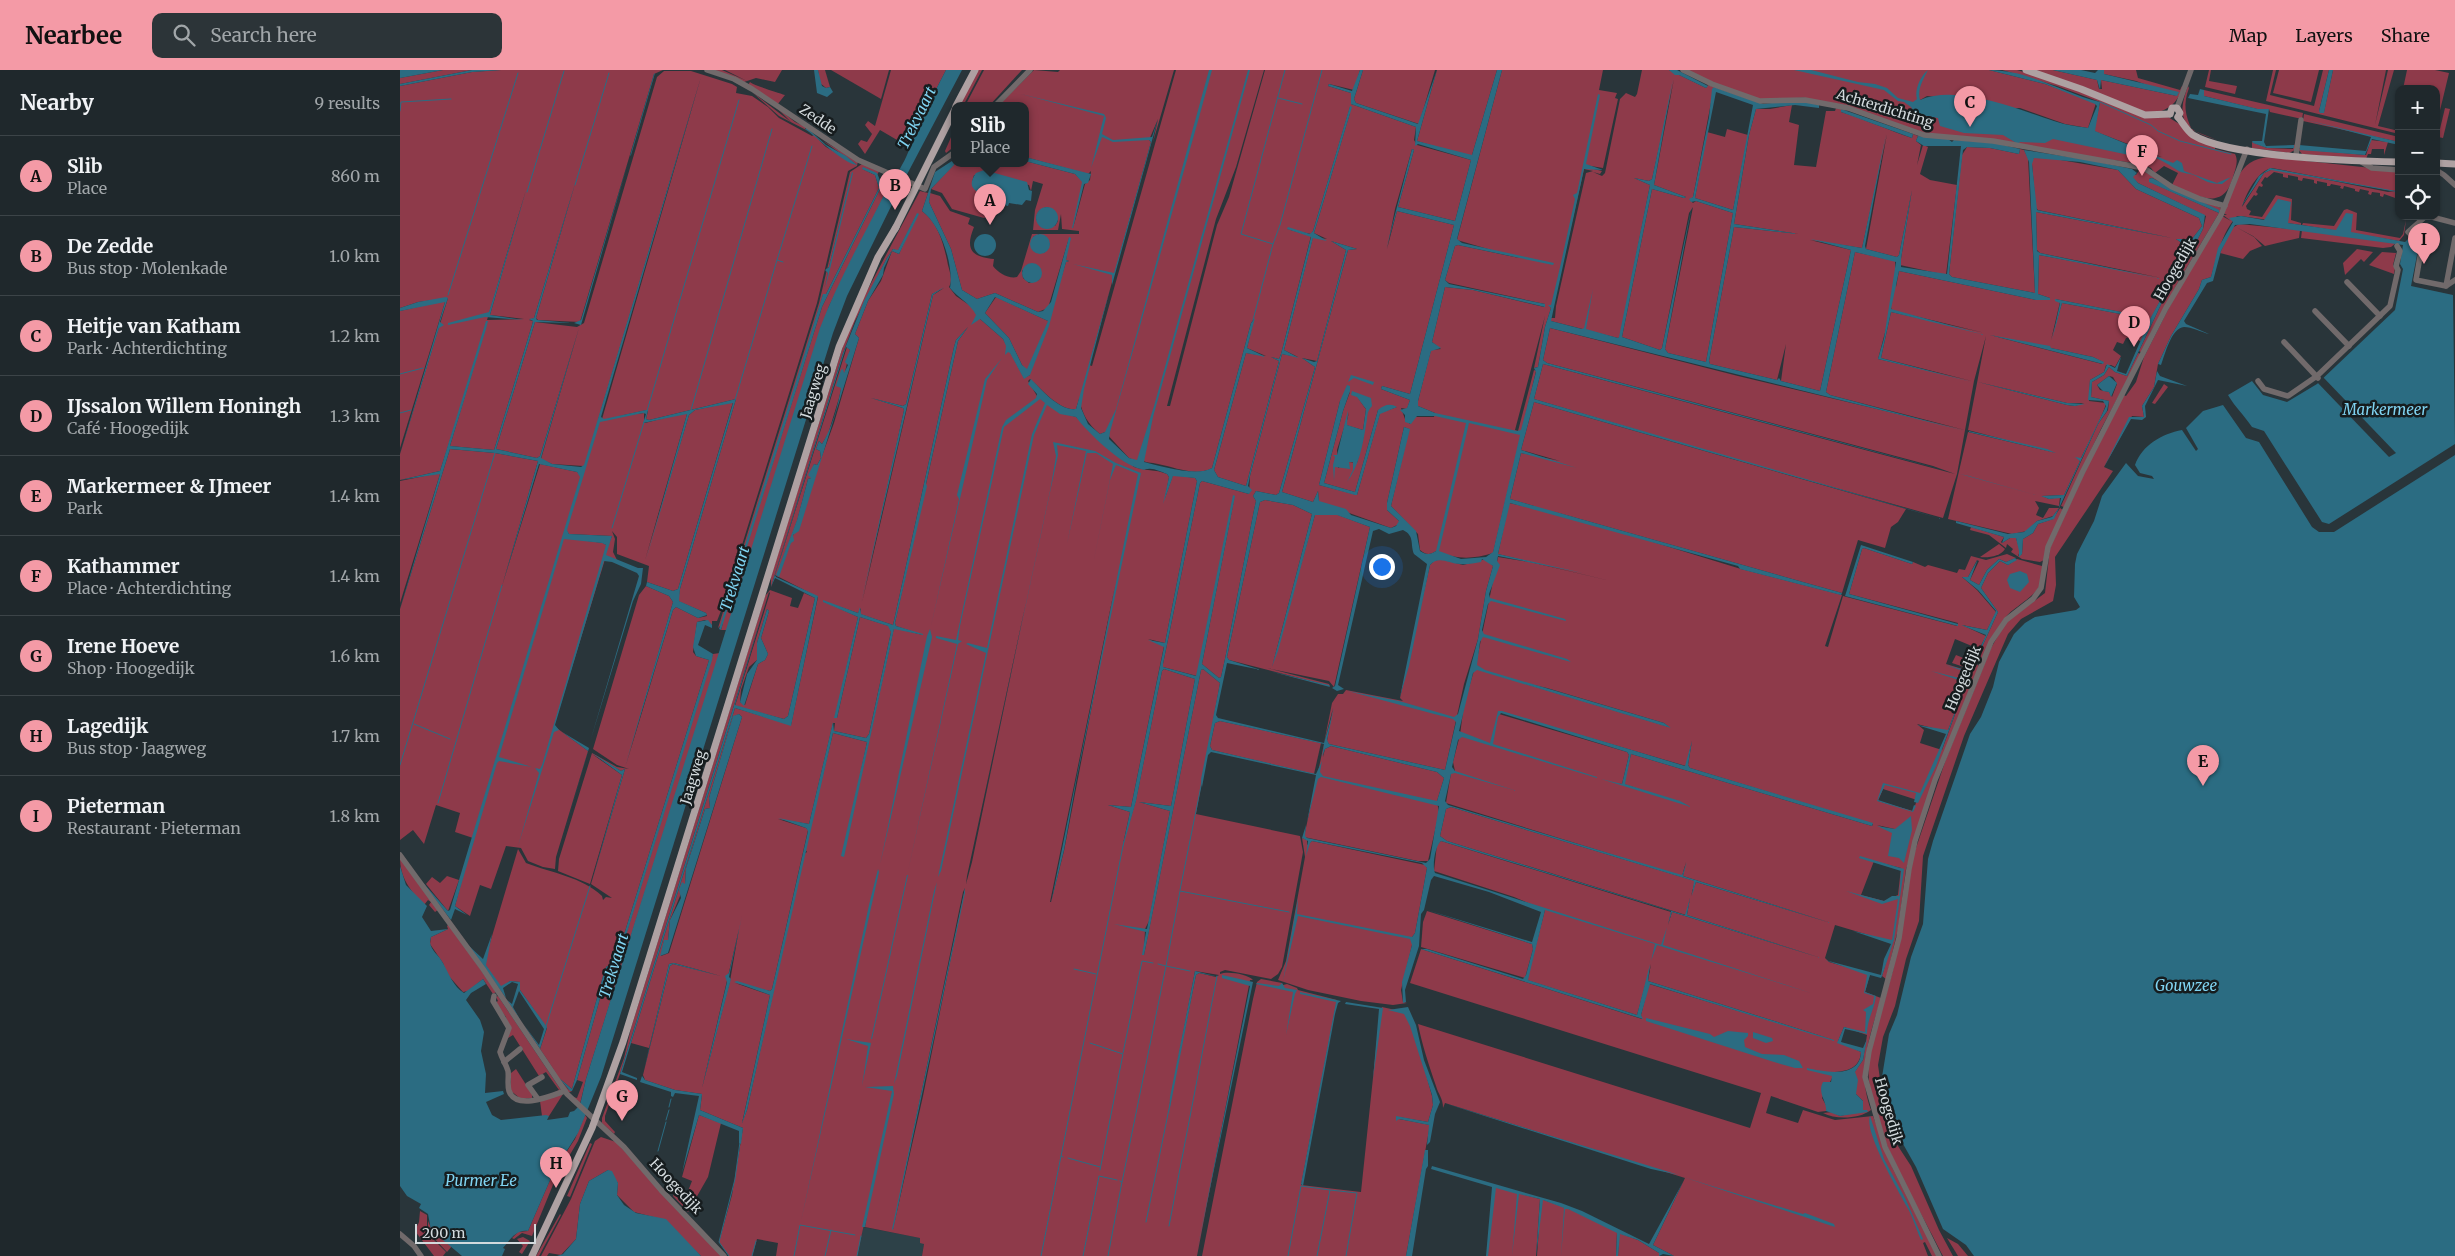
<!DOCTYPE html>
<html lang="en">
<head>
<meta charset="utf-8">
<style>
	:root { --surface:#1f282c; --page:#2c3438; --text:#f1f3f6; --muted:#a1a6a9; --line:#3c4448; --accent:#f49aa6 }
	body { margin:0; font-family:Merriweather,serif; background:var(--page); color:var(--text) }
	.controls { position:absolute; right:15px; top:15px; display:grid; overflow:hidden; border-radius:10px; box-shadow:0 1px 4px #0004 }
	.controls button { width:45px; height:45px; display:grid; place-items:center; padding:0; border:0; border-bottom:1px solid var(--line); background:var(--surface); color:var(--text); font:25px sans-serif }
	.scale { position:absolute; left:15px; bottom:12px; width:121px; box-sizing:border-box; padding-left:5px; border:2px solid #d3dadd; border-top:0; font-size:14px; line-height:18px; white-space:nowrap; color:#d3dadd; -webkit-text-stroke:4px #161c1e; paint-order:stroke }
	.you { position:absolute; left:981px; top:496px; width:18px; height:18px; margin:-12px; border:4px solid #fff; border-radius:50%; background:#1a73e8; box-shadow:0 0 0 8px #1a73e833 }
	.badge { display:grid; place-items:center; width:32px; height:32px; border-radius:50%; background:var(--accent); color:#111; font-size:16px; font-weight:700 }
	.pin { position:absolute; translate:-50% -41px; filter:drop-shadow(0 1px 2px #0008) }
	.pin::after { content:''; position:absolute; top:26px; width:18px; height:15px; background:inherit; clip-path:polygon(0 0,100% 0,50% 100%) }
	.popup { position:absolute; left:551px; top:32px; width:78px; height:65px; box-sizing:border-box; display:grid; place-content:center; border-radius:10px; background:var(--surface); filter:drop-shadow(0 1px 4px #0005); font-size:16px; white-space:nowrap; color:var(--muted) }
	.popup b { font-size:19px; color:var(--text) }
	.popup::after { content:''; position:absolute; left:50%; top:100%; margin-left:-10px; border:10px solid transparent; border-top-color:var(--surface) }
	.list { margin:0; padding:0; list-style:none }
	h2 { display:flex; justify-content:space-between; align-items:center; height:65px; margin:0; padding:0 20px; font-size:21px }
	h2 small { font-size:16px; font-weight:400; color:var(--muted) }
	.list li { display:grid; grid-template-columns:32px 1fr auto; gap:15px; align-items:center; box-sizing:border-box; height:80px; padding:0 20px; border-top:1px solid var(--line) }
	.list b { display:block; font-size:19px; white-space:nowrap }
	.list p { margin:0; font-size:16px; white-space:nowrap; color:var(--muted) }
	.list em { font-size:16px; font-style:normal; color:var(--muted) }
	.icon { flex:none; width:28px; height:28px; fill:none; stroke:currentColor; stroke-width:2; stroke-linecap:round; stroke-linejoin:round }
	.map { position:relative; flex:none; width:2055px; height:1186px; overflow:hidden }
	header { display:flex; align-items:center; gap:30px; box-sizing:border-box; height:70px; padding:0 25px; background:var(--accent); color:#111 }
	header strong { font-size:24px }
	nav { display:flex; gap:28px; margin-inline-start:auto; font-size:18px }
	.search { width:350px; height:45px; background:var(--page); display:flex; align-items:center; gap:12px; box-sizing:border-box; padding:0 18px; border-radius:10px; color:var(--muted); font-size:19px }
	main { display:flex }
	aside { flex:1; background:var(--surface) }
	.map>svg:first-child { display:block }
</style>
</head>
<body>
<header>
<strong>Nearbee</strong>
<div class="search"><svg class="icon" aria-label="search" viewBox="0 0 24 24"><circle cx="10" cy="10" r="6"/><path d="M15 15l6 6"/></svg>Search here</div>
<nav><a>Map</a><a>Layers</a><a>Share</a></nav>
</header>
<main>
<aside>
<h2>Nearby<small>9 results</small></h2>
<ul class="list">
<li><span class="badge">A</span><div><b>Slib</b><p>Place</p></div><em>860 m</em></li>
<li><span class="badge">B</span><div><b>De Zedde</b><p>Bus stop · Molenkade</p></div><em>1.0 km</em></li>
<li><span class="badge">C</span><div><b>Heitje van Katham</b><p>Park · Achterdichting</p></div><em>1.2 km</em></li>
<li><span class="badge">D</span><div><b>IJssalon Willem Honingh</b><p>Café · Hoogedijk</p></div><em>1.3 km</em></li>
<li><span class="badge">E</span><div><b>Markermeer &amp; IJmeer</b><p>Park</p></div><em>1.4 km</em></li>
<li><span class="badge">F</span><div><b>Kathammer</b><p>Place · Achterdichting</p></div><em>1.4 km</em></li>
<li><span class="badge">G</span><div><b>Irene Hoeve</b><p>Shop · Hoogedijk</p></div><em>1.6 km</em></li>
<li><span class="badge">H</span><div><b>Lagedijk</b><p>Bus stop · Jaagweg</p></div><em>1.7 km</em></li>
<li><span class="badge">I</span><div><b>Pieterman</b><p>Restaurant · Pieterman</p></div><em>1.8 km</em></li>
</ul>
</aside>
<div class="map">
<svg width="2055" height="1186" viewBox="0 0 2055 1186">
	<rect width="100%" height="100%" fill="#29353a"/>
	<polygon fill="#2d4148" points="463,1157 521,1168 524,1174 522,1186 457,1186"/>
	<g fill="#8e3a4a" fill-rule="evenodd">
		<polygon points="43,0 72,0 0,14 0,8"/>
		<path d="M101,0H263L254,4L180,252L138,250L136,248L175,114L134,248L129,250L133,251L132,255L94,380L50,376L77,286L40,401L0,410V384L48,228L18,232L0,238V16L72,2ZM126,120L90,245L124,249L87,250Z"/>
		<polygon points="310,0 322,0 347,11 325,0 382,0 375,12 356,8 344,12"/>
		<polygon points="418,0 425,0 430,17 426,18 420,13"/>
		<polygon points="431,0 489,0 481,29"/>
		<polygon points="491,0 546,0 511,68 509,77 480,60 465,84 458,74 461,70 467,72 472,64 465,55 468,51 475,56"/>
		<polygon points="578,0 582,0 563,36 559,36"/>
		<polygon points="584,0 622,0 589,36 565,36"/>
		<path d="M634,0L658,2L660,0H774L753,72L758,49L749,70L751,72L689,295L692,296L776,0H864L836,97L816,149L767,336H770L817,155L829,127L865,0H960L954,20L929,14L928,16L951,23V34L1016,57L1014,70L1017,75L1071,90L1055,151L998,137L1014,80L1012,79L995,139L987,179L997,141L1054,155L1010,324L982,316L981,319L1010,330L1007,339L1001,338L1005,349L1010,354L1015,347H1034L1035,343L1018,336V331L1031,280L1041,279L1032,272L1045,217L1073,220L1144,237L1145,234L1049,213L1045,210L1055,176L1058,175L1119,188L1057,170L1102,0H1203L1199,20L1217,23L1215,28L1218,29L1203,98L1185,95L1186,97L1202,101L1200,104L1193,102L1202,106L1205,103L1220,29L1226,23L1235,27L1237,24L1242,0H1269L1306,18L1308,15L1314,17L1293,127L1290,130L1293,133L1296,131L1333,143L1306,292L1268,283L1265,279L1293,137L1289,143L1262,278L1260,280L1222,267L1252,119L1284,128L1286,127L1254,115L1274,9L1252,109L1249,111L1234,108L1250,115L1220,267L1218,268L1151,251V248H1155L1156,236L1186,103L1193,101L1184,99L1153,237L1149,235L1151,238L1145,257L1138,297L1134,298L1145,246L1115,360L1118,361L1134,300L1136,301L1093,483C1073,489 1058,490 1036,481C1030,485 1026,485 1020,480L1018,464L991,436L1009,359L1004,357L987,433V440L999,451V454L991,458L924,434L919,432L918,421L913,432L882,422L946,187L948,180L957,179L931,171L946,180L917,291L902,288L915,297L879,423L876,425L856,421L853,426L856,431L854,440L825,589L821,607L819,608L802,594L835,425L797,606L763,597V594L800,413L802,411L849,424L850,406L882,284L898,287L884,280L913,167L927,169L914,163L950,43V37L913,161L911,164L887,159L911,166L881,284L879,289L871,287L879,291L846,416L818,407L814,400L846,283L866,286L847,278L854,249L851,253L812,398C797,407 774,397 758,394C751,392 746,394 739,388L737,391L729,388L705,362L700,364C687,353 683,345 679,329L676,339C659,341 642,319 630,309L628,311L637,326L659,342L676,347L734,397C745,401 755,399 767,404L769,407L765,428L773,405L795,408L797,411L765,573L748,569L764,576L731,737L708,735L730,742L723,774L736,730L762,601L764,599L795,609L771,736L739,732L770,741L749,851L745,859L744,885L801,600L803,599L820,613L796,744L900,766L903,782L882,897L878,904L871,909L825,900L820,902V904C828,901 847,904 853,910H850L797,1186H522L524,1174L520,1173V1168L465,1157L470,1127L457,1186H376L378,1173L357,1169L352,1186H329L319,1172L332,1125L343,1058L300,1040L302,1024L275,1020L245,1010L243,1005L270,896L273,894L321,906L274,893L269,894L249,978L231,973L335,638L391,655L418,527L375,505L447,277L450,280L439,328L428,364L422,374L419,371L416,379L420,381L421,388L417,395L414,394L411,408L408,409L397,451L377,505L378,507L434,353L459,268L455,264L468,231L481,211L492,181L499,184L517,144L498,181L493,179L487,188L455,251L443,283L371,517V506L443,276L460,234L520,121L528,123L522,141C538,153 543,172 547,190C548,199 554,208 549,217L556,226L572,237L580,249L603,269L624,308L630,305L622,295L609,268L585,243L596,227L648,251L666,192L669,191L666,190L669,168L648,238L638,242L595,223L577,229L562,220L551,179L529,132L530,123L540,126L550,141L570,148L568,154L574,157C565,179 571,187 594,189L593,196C598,203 609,209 617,207L621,201L632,164H679V161L662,159L661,144L658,160H633L635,140L643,114L633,111L631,121L629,115L574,105L572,112L584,127L590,129L592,138L589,137L588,142L591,143L590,145L584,148L552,139L542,123L531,119L555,93L625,94V91L675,104L683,112L673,158L685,114L690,110L691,101L688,104L625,87V36H598ZM648,137L658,151L655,156L636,150C636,143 640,138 648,137ZM639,164L650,174L644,183H636L633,167ZM635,194L641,203L639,210L629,213L623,208L622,201L627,195ZM544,218L533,225L462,533L504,340L503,338L471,328L503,336L506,334L532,224ZM568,257L558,271L495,553L496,556L523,565L494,558L443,787L467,672L433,663L405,779L407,782L404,784L347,1040L342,1053L370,925L335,913L370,921L372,919L408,760L406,758L378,749L409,754L433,653H435L434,661L466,668L469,664L491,562L489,556L460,547L437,648H435L458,547L423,531L458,543L461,538L460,544L493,555L554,277L556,270ZM950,322L943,341L924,413L955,422L978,340L997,337L980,343L957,425L919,415L940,331ZM957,327L967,341L963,369L957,393L949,392L938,398L937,380L949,342L946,355L963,360L966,339ZM715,516L664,781L651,832H650ZM626,532L572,792L566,814L567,806ZM339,644L342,647L269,883L261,886L264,871L268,870L270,850L285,814L286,798L305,739L310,738L309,728L333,647ZM565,818L523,1026L493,1159L563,822ZM339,859L330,911L302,1018ZM795,901L819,905L816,907L799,903L796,905L769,1037Z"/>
		<polygon points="963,0 1035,0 1019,54 956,33 954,29"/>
		<polygon points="1037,0 1097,0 1072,85 1064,85 1017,71"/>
		<path d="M1287,0H1589L1645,14L1696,33L1688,58L1665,54L1620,38H1608L1592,32L1527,26L1520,30L1762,87L1694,61L1700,32L1657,16L1602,0H1617L1648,9L1745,48L1768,47L1815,76V79L1835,84C1839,91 1835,100 1833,107C1823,143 1796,125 1772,115L1778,103L1764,96L1755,103L1751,98L1741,94L1529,64L1406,28C1393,27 1379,32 1367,31C1344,28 1308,10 1287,0Z"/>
		<path d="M1634,0H1653L1697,10L1699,19H1702L1701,10L1777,26L1736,11L1704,4V0H1736L1738,8L1780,20L1782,16V19C1776,35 1768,40 1751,44Z"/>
		<polygon points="1809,0 1811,0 1809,11 1837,16 1835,24 1805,17"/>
		<polygon points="1873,0 1876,0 1870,25 1914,36 1923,0 1929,0 1919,41 1924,42 1933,0 1986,0 1975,55 1988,0 1994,0 1978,56 1999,61 1999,64 1866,31"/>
		<polygon points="1879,0 1919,0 1911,32 1873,23"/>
		<polygon points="2007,0 2035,0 2049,3 2036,57 2036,19 2003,19"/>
		<path d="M264,1H291L332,14L337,17L336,23L352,26L368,37L379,48L412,66L414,65L426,77L457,95L423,71L458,91L457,96L448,101L417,233L324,533L317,551H312V555L305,550L297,552L293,582L296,586L309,590L214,897L207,896L205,899L172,1019L159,1008L168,1019L172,1021L168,1023L122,957L123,955L157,1004L140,979L147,958L120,920V912L110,911L101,918L84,893L118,779L126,793C152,803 182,807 202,826L203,830L206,827L212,828L191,814L225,699L221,701L192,684L222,705L190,814L158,801L159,789L192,683L217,697L229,699L217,695L193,679L239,525L246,516L269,526L273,532L226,695L273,540L276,537L298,548L307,546L306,543L278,531L280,519L336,329L249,350L246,349L248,341L247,340L219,346L244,343V353H245L284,343L287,344L245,490L289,345L295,340L333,332L278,519L273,521L247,512L249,496L217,484V467L212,461L215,469L213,482L217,490L206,486L154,656L188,681L156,787L155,799L143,797L128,791L121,778L106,776L91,819L80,815L70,846L55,836L73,768L55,762L60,743L36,735L24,774L13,760L0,770V539L50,379L95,383L138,391L102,516L140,394L177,402L181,406L183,396L152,394L141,389L179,258L140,386L137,388L96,379L135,252L177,257L184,253L257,7ZM301,7L202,349L198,350ZM167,461L169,464L212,466L206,480V475L203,473L165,468Z"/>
		<path d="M350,12C355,16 377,22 385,25L377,35L348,15Z"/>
		<path d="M1788,16L1789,18C1783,34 1785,45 1792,60L1817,70C1785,60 1775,50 1788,16Z"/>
		<polygon points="1804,20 1903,43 1902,49 1870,42 1869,39 1861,40 1804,26"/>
		<polygon points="352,22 391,52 375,36 395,52 406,57 405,59 412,63 379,46"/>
		<path d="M1392,35L1389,52L1399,55L1394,95L1416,97L1426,41H1435L1436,38L1441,39V42C1466,50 1488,60 1512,68L1513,64L1518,66L1516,71L1521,75L1517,95L1523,75L1528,77L1520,104L1530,110L1557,115L1546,205L1500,195L1512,120L1499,185L1497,187L1466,179L1487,64L1462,178L1410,170L1451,180L1420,321L1381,311L1386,274L1377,310L1310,294L1309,291L1334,157L1399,164L1334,154L1349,65L1356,39H1370Z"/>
		<polygon points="2045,38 2050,39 2043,68 2038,67"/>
		<polygon points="1904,44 1999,67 1999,72 1903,51"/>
		<polygon points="555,58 555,76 546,83 545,81"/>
		<polygon points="1327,59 1348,65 1333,140 1295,128 1307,62 1325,67"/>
		<polygon points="1971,70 1988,72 1984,85 1984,79 1972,79 1971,84 1968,84 1966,89 1902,84 1898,79 1966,85"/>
		<polygon points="1852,72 1867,78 1893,79 1894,75 1896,74 1895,80 1889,83 1852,78"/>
		<polygon points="1567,77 1590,78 1619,84 1620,79 1624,80 1628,88 1635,223 1552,207 1549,204 1562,85"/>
		<path d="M1638,86L1718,100L1736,119L1799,148L1802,156L1792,169H1776L1786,176L1780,193L1784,195L1803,159L1806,146L1738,113L1733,108V104L1736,105L1740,99L1772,118L1821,138L1820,142L1752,108L1749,109L1750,112L1819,143L1777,214L1742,283L1739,281L1766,224L1781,201L1778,199L1771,207L1767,208L1768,216L1751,248L1742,272L1732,267L1726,268L1723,274L1717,272L1713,280L1721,286L1715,297L1711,295H1706L1704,302L1690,310L1689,331L1706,333C1706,339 1685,380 1681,388H1679L1680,391L1664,425L1642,426L1649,429L1660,427L1659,436L1635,431L1639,438L1636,445L1643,448L1649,438H1659L1653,446L1637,451L1627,461L1612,464L1548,449L1568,362L1656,383L1568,360L1586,266L1574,311L1557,404L1543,448L1361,397L1134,329L1143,294L1555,404L1533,396L1147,293L1143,290L1150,258L1338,306L1565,360L1430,325L1426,322L1455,182L1495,191L1496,217L1499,201L1636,230H1650V228L1638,224L1639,185L1762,208L1640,183L1637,180L1636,142L1772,168L1638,140L1636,138L1632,94V89ZM1655,229L1746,247L1747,249L1662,233L1651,270L1660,232ZM1492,236L1491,239L1494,241L1585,263L1491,242L1481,288L1572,311L1478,289ZM1590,265L1693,287L1703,292L1702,294ZM1578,312L1667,333H1684L1675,336L1667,335Z"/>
		<path d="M1869,87L1999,101L1998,129L1984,124L1983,127L1980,126V123L1972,122L1971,125L1968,124L1969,121L1960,119L1959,122L1955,121V119L1944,116L1943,119L1940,118L1941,116L1931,114L1930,116H1927V113L1917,111V114L1914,113V110L1903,108L1902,111L1898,110V107L1888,105V108L1883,107V104L1874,102L1867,108L1865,107L1861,113L1863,115L1862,117L1859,116L1856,122L1858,124L1856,126L1854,125L1846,136L1847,139L1851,141L1849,145L1862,147L1876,125L1892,129L1891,150L1901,153V155L1841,146H1837C1822,162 1817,186 1811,207L1802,210L1799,219L1771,266L1758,294L1754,317L1742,336L1744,347L1732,346L1704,397L1713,401L1655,487L1656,515L1653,531L1621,549L1608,564L1564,666L1523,786L1519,851L1506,889L1495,936L1483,967L1478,995L1482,1023L1496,1073L1511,1096L1539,1160L1553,1186H1543C1516,1130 1462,1050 1469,987L1493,900L1513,787L1546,689L1591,578L1606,552L1645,523L1650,478L1688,395L1723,325L1726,326L1736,312L1744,287L1774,228L1822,146L1831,151L1823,145H1827L1823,143C1834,118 1837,89 1869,87ZM1872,98L1987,120L1996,121L1988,122L1873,99L1864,103L1842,137C1846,124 1857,101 1872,98Z"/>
		<path d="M462,94L480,100L477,105L462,99L475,105L479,118L426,224L423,225L333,519L422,237L481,117L487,120L429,236L327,560H321L323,553L318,558L419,233L450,102ZM452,102L424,219L428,203L426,199L429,197Z"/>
		<polygon points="1947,139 1957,143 1956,160 2000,168 2003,164 2006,150 2004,165 1999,171 1902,155 1903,153 1934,156 1944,140"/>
		<polygon points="1839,154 1900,160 1899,168 1865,176 1853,166 1836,157 1854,167 1862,176 1850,181 1843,189 1820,183 1832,158"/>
		<polygon points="1902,160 1986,172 1996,173 1991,177 1983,178 1901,168"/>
		<polygon points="1957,179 1973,182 1964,192 1961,189 1945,205 1943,193"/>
		<polygon points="1982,182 1996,183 1993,195 1995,198 1994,204 1969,195"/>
		<polygon points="43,231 45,232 0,378 0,241"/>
		<path d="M1738,283L1741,284L1701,359L1664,437L1661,436L1698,354L1708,340L1709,331L1691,327L1692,312L1704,305L1709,297L1715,302L1727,306ZM1709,306L1713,307L1717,314L1712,327L1709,322L1700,320L1697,315Z"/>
		<polygon points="1764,314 1768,317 1755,334 1752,333"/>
		<path d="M1134,332L1506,439L1498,452L1491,457L1485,478L1458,470L1442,523L1152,441L1341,499L1442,525L1425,576L1428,577L1443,526L1557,556L1558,553L1449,524L1462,479L1464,478L1512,494L1513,492L1525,497L1528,495L1557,503L1559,499L1565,500L1571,486L1586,490L1607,484L1616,488L1606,492L1599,489L1587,500L1579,515L1570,510L1579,491L1577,490L1568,507H1562L1577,520L1596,542L1587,560L1562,555L1586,566L1579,579L1555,569L1546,594L1569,601L1574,592L1579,596L1562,638L1506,799L1498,859L1486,909L1482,906L1492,872L1435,855L1425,888L1429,892L1470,904L1465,922L1481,928C1470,967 1456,999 1471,1040C1459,1049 1436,1050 1423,1043L1432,1042L1440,1046L1467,1040H1463V1031L1456,1024L1454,1003L1463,990L1467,965L1444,957L1438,971L1461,982C1460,997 1449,1001 1435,1002L1422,1028L1427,1037L1426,1041L1418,1042L1371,1026L1366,1043L1398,1053L1403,1040L1435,1050L1473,1046L1493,1099L1537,1186H1532L1525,1172L1523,1173L1528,1186H1274L1253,1175L1285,1108L1045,1033L1043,1038C1043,1028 1038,1024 1036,1016C1029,995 1022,975 1018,954L1350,1058L1361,1023L1010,913L1021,879L1242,949L1241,945L1249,914L1434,970L1248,911L1251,894L1237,945L1127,910L1145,840L1114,827L1034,801L1037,774L1041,771L1271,842L1268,855L1272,842L1421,888L1287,845L1290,828L1286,845L1047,771L1040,766L1046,739L1051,737L1295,811L1291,826L1296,812L1431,853L1283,806L1286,792L1282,806L1046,733L1051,703L1055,701L1053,692L1060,665L1064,634L1076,594L1098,487L1130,492L1215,512L1098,484L1109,433L1127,437L1134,436L1110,429L1121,383L1160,391L1121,380ZM1116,611L1147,618L1264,653L1269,657ZM1565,617L1542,680L1520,673L1524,660L1517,654L1544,661L1548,660ZM1098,641L1286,696L1292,671L1288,695L1290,698L1473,754L1472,756L1231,684L1224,714L1288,735L1218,713L1222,714L1229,685L1227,682L1099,644ZM1483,719L1517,730L1513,741L1478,731ZM1477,755L1499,760L1508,773L1505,786L1498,763ZM1474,791L1501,798L1498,825L1484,831L1461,825Z"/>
		<polygon points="39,403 40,404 0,533 0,411"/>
		<polygon points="865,430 893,435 912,444 872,597 915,445 938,445 970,457 934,617 929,611 867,598 929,614 930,616 829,590 827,587 860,432"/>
		<polygon points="1660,438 1663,440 1644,490 1640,492 1622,489 1611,482 1613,479 1607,474 1606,478 1589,465 1570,460 1571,457 1604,467 1601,472 1602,473 1610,468 1616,468 1620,481 1618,486 1622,484 1623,469 1633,463 1638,454 1653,449"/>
		<path d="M1599,474L1605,479C1601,486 1589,488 1580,487Z"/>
		<polygon points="1041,489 1063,495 1086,489 1093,496 1086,521 1078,569 1064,614 1045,700 929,674 927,671 933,638 924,673 932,633 938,624 943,624 946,620 1003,631 1000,628 1030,495 1034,491"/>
		<path d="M1617,489L1642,496C1649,524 1617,532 1604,549C1595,562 1589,577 1581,590H1576L1598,542L1581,518L1588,503L1600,491L1608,495Z"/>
		<path d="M370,520L392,528L390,536L398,538L404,523L415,528L388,646L384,649L335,636L370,523L369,522L220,1004L205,1046V1051L215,1062L214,1064L202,1053V1048L224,988L231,958L365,526ZM367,539L369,541L361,568L368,584L365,590L358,594L345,635L340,632L341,620L349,597L357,590V573Z"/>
		<polygon points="320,583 186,1009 180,1034 173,1027 177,1028 183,1012 177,1010 208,900 215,900 313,584"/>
		<polygon points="1556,585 1571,591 1567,598 1552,593"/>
		<polygon points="820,651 921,673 914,704 812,680 810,676 815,653"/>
		<polygon points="924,674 923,687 925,679 931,676 1037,702 1044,708 1037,731 1039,743 1028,791 1018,791 904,767"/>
		<polygon points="902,768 907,770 907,775 912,771 1025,795 1027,798 1015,863 1012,867 1012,875 1001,920 1003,932 1007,933 993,935 961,931 908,920 878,910 886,891 905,787"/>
		<path d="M0,787L39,839L35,842L29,835L31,832L28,830L24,835C10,820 0,808 0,787Z"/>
		<polygon points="47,806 59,810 48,841 26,814 32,807 40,813"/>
		<polygon points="1027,841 1132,874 1133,879 1125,908 1021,877 1023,852"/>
		<polygon points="49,854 96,922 93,924 83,909 68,921 63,922 47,904 43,893 30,874 31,867 48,859 47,856"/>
		<polygon points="861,909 882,913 883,915 887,914 897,918 898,920 937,930 901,1115 961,1122 980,941 982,937 1000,941 1008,939 1032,1026 1033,1035 1028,1052 999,1047 999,1049 1030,1055 1006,1186 802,1186 853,929 857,912"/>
		<polygon points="98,926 161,1020 153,1023 159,1020 146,1002 139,1006 113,965 108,968 106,947 95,933 98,931 96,927"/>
		<polygon points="116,999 132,1024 132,1028 121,1029 111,1021 111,1003"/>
		<polygon points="163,1024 149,1046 142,1046 140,1031"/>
		<polygon points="185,1045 187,1048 178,1071 155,1110 132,1166 122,1163 114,1169 112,1168 118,1162 128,1161 154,1101 175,1069"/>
		<polygon points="299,1045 321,1053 308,1107 288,1142 273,1126 275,1122 286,1126 292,1111 282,1107"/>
		<polygon points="201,1067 216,1072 322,1186 301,1186 261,1149 234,1142 217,1125 218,1113 208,1100 189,1111 180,1134 176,1169 161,1185 149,1183 147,1186 141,1186 171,1129 195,1071"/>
		<polygon points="190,1073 192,1074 170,1127 167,1126"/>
		<polygon points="1095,1117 1140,1129 1136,1186 1087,1186"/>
		<polygon points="1141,1129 1180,1143 1217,1162 1216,1186 1137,1186"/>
		<polygon points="20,1141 27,1145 27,1163 46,1182 43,1186 34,1186 15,1161 19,1152"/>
		<polygon points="160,1144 161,1145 139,1186 136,1186"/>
		<polygon points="28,1151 32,1160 52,1176 47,1182 28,1162"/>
		<polygon points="1219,1163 1238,1170 1259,1183 1259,1186 1218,1186"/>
		<polygon points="123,1167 130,1171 122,1184 119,1182 123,1176 117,1169"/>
		<polygon points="1547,1168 1558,1174 1568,1186 1558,1186"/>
	</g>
	<g fill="#2b6c82" fill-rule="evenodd">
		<polygon points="0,0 43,0 0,8"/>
		<polygon points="72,0 101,0 72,2 0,16 0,14"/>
		<polygon points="414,0 418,0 422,16 426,18 430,17 433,22 427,27 417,23"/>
		<path d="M546,0H562L503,112L447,226L433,263L201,1007L178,1063L154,1101L128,1161C116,1159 109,1171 103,1178L105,1179L102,1186H62L31,1160L28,1144L19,1138L21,1134L7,1126L0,1116V796L6,815L27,836L22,847L31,861L48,859L31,867L30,872C31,881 39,885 43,893C49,904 53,916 64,923L83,909L86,914L71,923L66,930L80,950L84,962L81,981L86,1004L85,1023L103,1021L104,1024L86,1032L92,1045L101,1050L146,1045L149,1046L147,1050L168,1047L170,1042L174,1041L180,1035L186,1009L420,258C438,211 463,167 485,123C493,109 512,84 511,68Z"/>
		<path d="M809,0H812L798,51L710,362L709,369L729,388L737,390L754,336L848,0H850L753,347L744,392C760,396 797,407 812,398L851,253L855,248L847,278L866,287L846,283L814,400L818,407L846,416L879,291L871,287L879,289L881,284L911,167L887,159L888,157L910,164L913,161L950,36L952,37L914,163L927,171L913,168L884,280L899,288L882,284L850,406L848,416L852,420L849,424L802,411L800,413L763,594V597L796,606L833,425L835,426L802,594L819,608L821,607L825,589L854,440L856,431L853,426L856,421L876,425L879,423L915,297L902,288L914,292L917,291L946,180L931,171L957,179L948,180L946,187L882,422L913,432L918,421L919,431L946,439L951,445L991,458L996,456L999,451L987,440V433L1004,357L1010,359L991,436L1016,461L1020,481C1026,485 1030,485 1036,481L1066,353L1035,346H1017L1011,354L1005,352V345L1000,340L1007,338L1010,330L981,319L982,316L1010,324L1054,155L997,141L986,179L1012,79L1014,80L998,137L1055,151L1071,90L1018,74L1015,76L1016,57L951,34V23L928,16L929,14L952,21L960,0H963L954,29L956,33L1018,54L1037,0L1017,71L1072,85L1097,0H1102L1057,169L1062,173L1154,193L1153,195L1058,175L1055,176L1045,210L1049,214L1145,234V237L1073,220L1045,217L1032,272L1041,278L1031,281L1018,331V336L1035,343L1117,361L1121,360L1136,302L1134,298L1138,297L1145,257L1151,238L1148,235H1151C1160,199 1167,165 1175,129L1173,125L1177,123L1198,24L1200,25L1186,94L1203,100L1184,99L1151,251L1182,259L1184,258L1193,219L1186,259L1218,268L1219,267L1250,115L1234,108L1249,111L1252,109L1273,9L1254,115L1286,127L1284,128L1252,119L1222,267L1260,280L1262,278L1292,135L1265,279L1268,283L1306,292L1333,143L1296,131L1291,132L1289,129L1293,127L1309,47L1312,19L1314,17L1363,34L1396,30L1419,35V38L1395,35L1356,39L1349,65L1334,154L1399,164L1334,157L1309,291L1310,294L1377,310L1379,308L1381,311L1420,321L1451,180L1410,169L1462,178L1486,64L1465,176L1466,179L1497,187L1499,185L1512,120L1501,189V197L1547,204L1561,76H1524L1516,71L1518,66L1548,69L1552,72L1554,70L1595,73L1620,79L1619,84L1590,78L1567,77L1563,80L1549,204L1552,207L1635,223L1629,92L1624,80L1689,90L1732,99L1737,103L1733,107L1738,113L1805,145L1803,159L1784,196L1780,193L1785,175L1776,169H1792L1802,156L1799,148L1736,119L1718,100L1680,92L1634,88L1632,94L1637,140L1772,168L1636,142L1637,181L1640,183L1762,209L1639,185L1638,224L1650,228V230H1636L1499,201L1491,239L1585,265L1491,242L1481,288L1572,312L1478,289L1484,268L1496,192L1455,182L1426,322L1430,325L1565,361L1150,258L1143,290L1147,293L1555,403L1143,294L1134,329L1542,449L1134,332L1121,380L1177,398L1121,383L1110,429L1442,523L1441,525L1340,499L1338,496L1110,433L1098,484L1183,503L1098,486L1097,491L1100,495L1089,524L1090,528L1165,549L1166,551L1091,531L1088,534L1082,560L1084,564L1167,589L1171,592L1083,567L1080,572L1077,595L1085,600L1264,653L1271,658L1077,600L1073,603L1059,661L1090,673L1098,641H1102L1285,696L1292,671L1288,695L1290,698L1473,753L1472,756L1231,684L1225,714L1280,731L1291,737L1201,709L1222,714L1229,685L1227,682L1101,643L1098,647L1093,674L1197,707V708L1062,667L1058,670L1052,697L1055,701L1117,721L1055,703L1051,704L1045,731L1048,735L1282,805L1287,792L1283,806L1431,853L1296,812L1292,826L1294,811L1051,737L1046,739L1040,766L1047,771L1285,845L1290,828L1287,845L1421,888L1272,842L1268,854L1271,841L1041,771C1035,776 1032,796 1035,803L1261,875L1267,857L1263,875L1411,923L1257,875L1251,891L1255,874L1145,840L1128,910L1237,945L1250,894L1248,911L1434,970V971L1250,914L1241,945L1243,949L1021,879H1027L1123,909L1126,905L1133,879L1132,874L1027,840L1132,872L1141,842L1089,822L1034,806L1031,810L1024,840L1021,844L1019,876L1005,920L1006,932L1003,933L1002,912L1012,875L1010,869L898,846L883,911L898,828L897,844L1012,867L1015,863L1027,798L1022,793L912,771L910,773L906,786L908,771L902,768L906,755L905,766L907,768L1026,793L1030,789L1039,736L921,707L918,709L907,752L916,705L811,682L808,685L802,717L801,709L820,613L803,599L801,600L799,610L749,861L744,885H742L746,862L714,854L747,859L770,741L739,732L771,736L795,609L764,599L762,601L736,731L721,784L730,742L708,735L731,737L764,577L748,570L765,573L797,411L795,408L773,406L763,434L769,407L767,404C761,402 754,398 748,399C742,399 747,401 741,399C721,395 688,363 676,347L660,344L647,335L634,365L541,801L538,807L586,583L566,574L568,573L587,578L632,364L645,333L640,329L604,357L560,556L558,570L562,571L558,574L508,801L557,574L536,568V566L556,570L602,357L606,350L636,328L637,324L628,314L631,309C641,319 659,341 676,339L710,219L684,319L681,338L688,354L700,364L705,362L716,339ZM1316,22L1353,35L1333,140L1295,128ZM1069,353L1120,365L1093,482L1086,487L1061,489L1039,481ZM865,430L893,435L912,444L872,597L878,581L915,445H937L970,457L935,616L932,618L937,621L944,619L938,615L973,461L979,459L989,464L1003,460C1015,466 1010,474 1014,484L1027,494L1000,627L1009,596L1030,495C1039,485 1049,494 1060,494C1067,495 1074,493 1081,492L1082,489L1093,496L1086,521L1078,569L1058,644L1054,647L999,631L948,621L1053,649L1056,652L1045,700L929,674L927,670L934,638L924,673L818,648L816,645L827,593L861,600L829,590L827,587L860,432ZM820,651L924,674L922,687L925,679L931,676L1037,702L1044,708L1037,731L923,706L920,702L922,691L916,704L812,680L810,676L815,653Z"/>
		<polygon points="1269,0 1277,0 1308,16 1306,18 1279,5 1275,5"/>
		<path d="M1394,0H1411L1458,12L1475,14L1487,18L1498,28L1513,32L1517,29C1514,20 1521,5 1528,0C1523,10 1517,19 1520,30C1557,14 1617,39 1654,51C1665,55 1676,56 1688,58L1697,36L1695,34L1645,14L1589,0C1629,0 1663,23 1700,32L1695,61L1773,93L1777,90L1782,93L1784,101L1817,113L1831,107L1822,114C1810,114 1805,111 1796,106C1790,103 1783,104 1777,100C1766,93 1752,83 1738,87L1733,95L1731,94L1732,89L1729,85L1653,69L1645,73L1620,72L1618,74L1603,65L1564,63L1540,56L1538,48L1515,44L1511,37L1504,32L1498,31L1484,20Z"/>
		<polygon points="1653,0 1681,0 1695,3 1698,0 1704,0 1704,4 1779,22 1777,26 1701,10 1700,20 1697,10"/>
		<polygon points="1929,0 1933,0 1924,43 1920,43 1919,41"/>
		<polygon points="255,3 231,85 230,86 254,4"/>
		<polygon points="301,7 201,347 204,349 246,340 248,340 246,349 249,350 336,329 280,519 279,531 306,543 307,545 298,548 276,537 273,540 225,696 273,532 269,526 246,516 247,512 273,521 278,519 333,333 295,340 289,345 246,490 287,344 243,353 246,344 243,343 200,352 167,460 169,464 212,466 206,485 238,498 243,498 241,514 233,531 190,672 239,506 237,503 212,492 204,491 155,655 159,660 154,662 118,776 139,703 135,698 140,699 142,695 206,475 202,473 164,469 99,687 132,697 99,691 97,693 55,836 67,845 55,839 51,850 18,807 48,841 50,840 180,407 177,402 139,394 102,516 138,391 95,383 50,379 0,539 40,404 0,410 40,401 86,251 88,251 86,259 50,376 94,380 132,255 133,251 129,249 134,248 177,107 136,248 137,250 171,253 135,252 96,379 137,388 140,386 179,258 141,388 152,394 181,397 184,395"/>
		<polygon points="1800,19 1804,20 1804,26 1858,39 1869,39 1864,72 1866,76 1894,75 1894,78 1867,78 1853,73 1852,71 1862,71 1866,44 1788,28 1790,24 1798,25"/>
		<polygon points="621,24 704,44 706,48 702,64 713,70 752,67 758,49 712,215 712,205 673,194 714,203 751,72 749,70 713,72 702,67 691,98 704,46"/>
		<polygon points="1441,39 1513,64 1512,68 1441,42"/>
		<polygon points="1906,50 1999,72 1999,75 1972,69 1965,85 1900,80 1899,75 1966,81 1971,67"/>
		<path d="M407,58L426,75L446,86L457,95C444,94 417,67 405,59Z"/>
		<polygon points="625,87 691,104 688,113 684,114 673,158 672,158 682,112 675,104 625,91"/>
		<polygon points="229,89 181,255 174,253 181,250"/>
		<path d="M555,89L554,95L531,119L529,132L551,179L562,220L577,229L595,223L638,242L643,241L651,232L669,167L671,168L666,190L669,191L666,192L649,256L630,305L624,309L610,283L608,282L605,285L606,276L603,269L580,249L571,255L576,245C570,233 558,228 550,218C554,196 541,155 522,141L535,102ZM595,227L648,251L627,299L622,295L609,268L585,243Z"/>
		<polygon points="463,97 477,103 482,115 422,237 321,560 319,559 423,224 426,224 479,118 475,105 462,99"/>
		<polygon points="1870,98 1996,121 1997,122 1871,100 1864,103 1841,137 1859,106"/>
		<path d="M584,100L627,112L629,120L632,121L631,131L626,130L622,135L609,133L608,136L592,132C586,122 562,123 576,103Z"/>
		<polygon points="452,102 453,103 425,220 428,203 425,200 429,197"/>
		<polygon points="1752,108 1819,140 1819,143 1749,112 1749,109"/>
		<polygon points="127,118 90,245 124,250 85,247 48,255 48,253 89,242"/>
		<path d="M1878,129L1891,132L1888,153L1936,160L1946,143L1953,144L1951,162L2005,172L2008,169L2018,180L2011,216L2053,225L2055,374L1929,454L1922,452L1864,361L1852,357C1844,345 1835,337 1828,325L1852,311L1863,325L1887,332L1917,314L1995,240L2003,199L2000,194L2003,175L1850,154L1835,155L1821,181L1813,211L1807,213L1784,251L1786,254L1809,264C1801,262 1792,257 1784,257C1771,258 1765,285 1761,295L1758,294L1771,266L1799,219L1802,210L1811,207L1818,178L1833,152L1829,148L1841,146L1864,150Z"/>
		<circle cx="647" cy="148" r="11"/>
		<path d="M517,143L519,144L499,184L492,181L484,198L483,205L468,231L455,264L459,268L399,461L393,465L394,471L391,473L379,507L376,505L397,450L408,409L411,408L408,405L414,394L417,395L421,388L420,381L416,379L419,371L422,374C432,358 438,336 441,318L436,316L441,300L443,299L444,303L448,295L445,292L450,280L446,277L375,505L376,507L418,526L391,656L335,638L222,1002L237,1008V1010L220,1004L369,522L335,635L384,649L388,646L415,528L375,508L371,517L443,283L464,231L487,188L493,179L498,180Z"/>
		<circle cx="585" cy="175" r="11"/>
		<circle cx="640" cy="174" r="10"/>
		<circle cx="632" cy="203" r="10"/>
		<polygon points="1778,199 1781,201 1766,224 1727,306 1715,302 1709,297 1704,305 1692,312 1691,327 1709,331 1707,341 1698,354 1654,449 1638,454 1633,463 1623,469 1622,484 1619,487 1619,481 1616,468 1610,468 1602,473 1604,467 1556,453 1556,451 1608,464 1624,462 1637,451 1652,447 1659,438 1661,428 1649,429 1641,426 1664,425 1680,391 1675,387 1681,388 1706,336 1703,331 1688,330 1690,310 1704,302 1707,294 1715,298 1721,287 1717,301 1726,304 1750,249 1768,216 1766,208 1771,207"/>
		<polygon points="544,217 533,225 461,533 504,340 503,338 471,328 503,336 506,334 532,224"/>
		<polygon points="46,227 48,228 40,252 44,255 39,258 0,384 45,232 0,241 0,238 18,232"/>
		<polygon points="1655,229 1747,247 1747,249 1662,233 1652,270 1660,233 1655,231"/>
		<polygon points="568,257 558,271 526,414 527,416 495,553 496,556 523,564 523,565 494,559 444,787 441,786 467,672 433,663 347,1040 342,1054 370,925 334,912 337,911 370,921 372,919 408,761 406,758 378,748 409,754 433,652 434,661 466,668 469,664 491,562 488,556 460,547 437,648 434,648 458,547 423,532 423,530 458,543 460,537 461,544 493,555 554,277 556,270"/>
		<polygon points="1590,265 1650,276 1651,278 1693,287 1704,292 1703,294"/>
		<polygon points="602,288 587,310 531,556 559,429 557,425 585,309"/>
		<polygon points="1757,301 1760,306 1787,316 1758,310 1745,336 1746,347 1742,350 1731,349 1704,397 1729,347 1744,347 1742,336 1754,317"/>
		<polygon points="951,305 974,312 973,315 954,308 948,312"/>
		<polygon points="1709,306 1717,313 1711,327 1709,322 1703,321 1697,315"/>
		<polygon points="1578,312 1667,333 1685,334 1675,336 1667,335"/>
		<path d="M947,315L950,316V321L943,341L924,413L955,422L978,340C984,335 990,333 997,337L980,344L957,425H955L919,415L940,331Z"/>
		<path d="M952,321L971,328L972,336C966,342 968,347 966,355C963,374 959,396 947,412L953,400V392H949L950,399L935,397L934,411L933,395L935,387L933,385H937L948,340L947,355L963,360L966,339L957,327L951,325Z"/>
		<path d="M1823,335L1846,368L1859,372L1912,457L1919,462H1934L2055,385V1186H1574L1566,1175L1543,1159L1516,1097L1498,1065L1482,1007L1489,964L1497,945L1511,887L1523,854L1528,789L1533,771L1570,664L1581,647L1593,617L1599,592L1614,564L1625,553L1635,547L1676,540L1680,537L1674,527L1675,494L1677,484L1694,451L1702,426L1726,393L1738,406L1754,409L1752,406L1740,403L1735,395C1742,375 1762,364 1782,360L1796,381L1798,379L1786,358L1803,341Z"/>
		<polygon points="1569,361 1647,379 1656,383 1569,362"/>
		<polygon points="653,372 695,381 716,393 741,403 677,707 664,780 651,833 738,404 716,395 710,410 694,489 713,394 696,383 687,383 667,474 686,381 657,375 658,385 566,814 650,421 656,386"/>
		<polygon points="1560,404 1569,406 1636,425"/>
		<polygon points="1461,475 1513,492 1512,494 1464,478 1462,479 1449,524 1558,554 1558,556 1445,526"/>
		<polygon points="1615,488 1617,490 1608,495 1600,491 1588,503 1581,518 1598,542 1576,590 1575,589 1586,565 1561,555 1587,560 1596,541 1578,520 1562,507 1568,507 1578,489 1570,510 1579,515 1587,500 1599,489 1606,492"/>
		<polygon points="1620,501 1627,504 1629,512 1620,522 1610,518 1607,510 1610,504"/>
		<polygon points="367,539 369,541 361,568 368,584 365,590 358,594 344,636 340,632 347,604 357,590 357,573"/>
		<polygon points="308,550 312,555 312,558 305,555 298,575 313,584 312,590 220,885 214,900 208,900 177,1010 172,1021 170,1021 159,1008 172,1019 205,899 207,896 214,897 309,590 296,586 293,577 297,552"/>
		<polygon points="530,559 532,567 480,795 527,566"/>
		<polygon points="1574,592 1536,696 1518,733 1514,732 1516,723 1485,715 1478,730 1512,741 1514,735 1516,736 1513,742 1477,731 1483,713 1520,723 1546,664 1517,655 1548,660 1565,616 1565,612 1531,601 1567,610 1569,603 1546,595 1569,601"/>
		<polygon points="865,600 929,615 930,617"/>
		<polygon points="339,644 342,647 268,883 260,886 264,870 268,870 270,850 281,828 279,820 282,812 285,814 286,798 305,739 310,738 309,728 333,646"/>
		<polygon points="162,662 189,678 154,798 188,681"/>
		<polygon points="192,683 221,701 225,699 191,814 222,705"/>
		<polygon points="1511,746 1512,760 1504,793 1499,788 1488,786 1492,763 1477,756 1495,759"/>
		<path d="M1460,786L1504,799L1494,870L1482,906L1481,908L1470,905L1465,922L1476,926C1474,941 1467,949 1467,964L1445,959L1441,972L1463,978L1467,969L1463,990L1455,1002L1458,1010L1456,1024L1463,1031V1040H1467L1468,1042L1440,1046L1426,1041C1427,1031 1417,1023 1423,1012H1431L1432,1006L1407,1000V998C1425,1002 1460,1009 1461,982L1437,973L1444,957L1465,962L1466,942L1463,940L1473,934L1474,926L1464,923L1467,905L1425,890L1481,905L1484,889L1491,874L1453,861L1492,870L1498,829L1482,834L1446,821L1484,831L1492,826H1499L1501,801L1459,788Z"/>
		<polygon points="478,799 479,802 401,1151 469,835"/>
		<polygon points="507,805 508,805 472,969 471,969"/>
		<polygon points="537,812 497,1006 494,1014 534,821"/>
		<polygon points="565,818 565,823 493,1160 492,1159"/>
		<polygon points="342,846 329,907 331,909 302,1018 327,912 325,906 329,903"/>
		<polygon points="92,864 86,895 101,916 110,911 120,912 120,920 147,957 140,979 157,1004 124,955 139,975 144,959 119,921 113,937 122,953 107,930 112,934 118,914 112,912 103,918 106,928 68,875 83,889"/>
		<polygon points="274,893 320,906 273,894 270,896 244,1000 268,898 269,894"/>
		<polygon points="795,901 819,907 799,903 796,905 769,1043 770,1027"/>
		<polygon points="822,905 853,912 796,1186 850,916 822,908"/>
		<polygon points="857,913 879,916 882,913 885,918 897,920 895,924 886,965 893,922 856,914"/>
		<polygon points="900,922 941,931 938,933 935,944 903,1116 901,1114 936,932 900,924"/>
		<polygon points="946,932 983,938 973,1009 979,939 945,934"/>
		<polygon points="1008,937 1016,955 1024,990 1040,1032 1035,1044 1030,1072 1027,1075 1029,1055 999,1049 996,1051 996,1046 1028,1052 1033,1035 1032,1025 1010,956 1004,944 988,940"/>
		<polygon points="1246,948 1310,964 1314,967 1328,961 1348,963 1348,966 1344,970 1345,977 1362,984 1384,985 1399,991 1403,998 1395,998 1374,992 1246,951"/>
		<polygon points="1353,962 1372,968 1373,971 1366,973 1353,968"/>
		<polygon points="446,969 471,973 462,1016 468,976"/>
		<polygon points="242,1006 245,1010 275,1020 302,1024 300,1040 343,1058 341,1074 339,1073 339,1061 299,1045 282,1103 299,1026 275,1023 273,1027 271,1026 271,1022 240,1012"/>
		<polygon points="493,1016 494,1024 465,1157 462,1157 492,1021 465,1017"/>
		<polygon points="1044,1033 1279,1105 1251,1099"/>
		<path d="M1470,1046L1484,1089L1506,1130L1523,1169L1521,1170C1516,1159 1513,1147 1507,1137C1498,1120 1464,1062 1470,1046Z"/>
		<polygon points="1025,1080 1028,1080 1028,1096 1026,1099 1012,1186 1006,1186"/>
		<polygon points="1032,1096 1161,1133 1182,1141 1249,1174 1283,1112 1253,1175 1274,1186 1263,1184 1259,1186 1259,1183 1238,1170 1220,1164 1218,1186 1216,1186 1217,1163 1168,1139 1165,1139 1161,1186 1164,1138 1143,1130 1136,1186 1140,1129 1119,1124 1112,1186 1117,1124 1096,1118 1088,1186 1086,1186 1092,1117 1031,1099"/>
		<polygon points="208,1100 212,1101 218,1113 217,1125 224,1135 236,1143 266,1149 301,1186 157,1186 163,1184 176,1169 180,1134 189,1111"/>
		<polygon points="1283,1107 1403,1144 1405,1143 1434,1154 1435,1157"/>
	</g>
	<polygon fill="#29353a" points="1922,306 1996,383 1989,387 1916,311"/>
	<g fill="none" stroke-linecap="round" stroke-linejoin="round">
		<g stroke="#2b6c82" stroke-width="1">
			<polyline points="885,0 841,164 873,174 880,155 922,0"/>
			<polyline points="878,28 902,34"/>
			<polyline points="1700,32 1751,55 1758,61 1780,71 1831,84"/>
			<polyline points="0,41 1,32 51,29"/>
			<polyline points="175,115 209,3"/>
			<polyline points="127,122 164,1"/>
			<polyline points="383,192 377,190 412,76"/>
			<polyline points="48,225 118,3"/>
			<polyline points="853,250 873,174"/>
			<polyline points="0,304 23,298"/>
			<polyline points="335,330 377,190"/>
			<polyline points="291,340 372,59"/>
			<polyline points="247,341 339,30"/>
			<polyline points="0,343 11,340"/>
			<polyline points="212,458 244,352"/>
			<polyline points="14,654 50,669"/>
			<polyline points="0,695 95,383"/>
			<polyline points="38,733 102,515"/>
			<polyline points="780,820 802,711"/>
			<polyline points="758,894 766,896 780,821 889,842"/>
			<polyline points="674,899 696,904"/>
			<polyline points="146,956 190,816"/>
			<polyline points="690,973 723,984 700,1100"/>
			<polyline points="723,983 742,891 753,893"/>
			<polyline points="269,1037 271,1029"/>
			<polyline points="266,1050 269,1040"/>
			<polyline points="258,1081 266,1052"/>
			<polyline points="661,1086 724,771"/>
			<polyline points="668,1088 700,1097"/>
			<polyline points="722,1112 766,896 790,901"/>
			<polyline points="930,1120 957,1123 946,1186"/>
			<polyline points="746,1152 770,1034"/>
			<polyline points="769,1156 817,906"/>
			<polyline points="329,1186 319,1172 335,1109 340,1072"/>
			<polyline points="352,1186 356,1171"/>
			<polyline points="394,1186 400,1155 455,1165"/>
			<polyline points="425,1186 431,1160"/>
			<polyline points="457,1186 461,1166"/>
			<polyline points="641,1186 661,1086 663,1087"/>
			<polyline points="683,1186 699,1106 717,1110"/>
			<polyline points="708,1186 722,1112 720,1111"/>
			<polyline points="888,1186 901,1116 930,1120 917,1186"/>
		</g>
		<g stroke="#716a6b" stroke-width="5.5">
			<polyline points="307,0 334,9 352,19 458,90 525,119 534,97 555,82"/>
			<polyline points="1283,0 1312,14 1360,31 1405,30 1448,38 1524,65 1593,71 1744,98 1772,117 1800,129 1825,136"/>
			<polyline points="595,36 630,0"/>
			<polyline points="1777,38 1791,0"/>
			<polyline points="1896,85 1901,50"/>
			<polyline points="1960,91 1972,98 1999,100"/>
			<polyline points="2036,100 2044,105 2055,115"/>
			<polyline points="2026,146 2008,162 2022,175 2016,210 2046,216 2055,210"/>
			<polyline points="2028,146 2055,153"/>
			<polyline points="1947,212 1980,246"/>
			<polyline points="2046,216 2055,168"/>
			<polyline points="1915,241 1949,276"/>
			<polyline points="1884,272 1918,308"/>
			<polyline points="1858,311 1864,319 1888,326 1917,306 1990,236 1998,200 1996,196 2000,181 1997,176"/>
			<polyline points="0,785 83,899 167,1024 224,1077 261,1120 324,1186"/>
			<path d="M94,926L93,931L109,958L100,982C102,989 106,994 108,1001C109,1007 107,1014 109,1021C116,1041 151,1026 165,1021"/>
			<polyline points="104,992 120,979"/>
			<polyline points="138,1029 128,1015 142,1007"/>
			<polyline points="0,1164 14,1176 21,1186"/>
			<polyline points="1539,1186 1485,1077 1465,1007 1469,981 1499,868 1509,799 1515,771 1535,710 1591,572 1606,550 1633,529 1641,518 1648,477 1682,403 1766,238 1821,145 1847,79"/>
		</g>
		<g stroke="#aea1a2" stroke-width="7">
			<polyline points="1626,0 1681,19 1745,45 1770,44"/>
			<polyline points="556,36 575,0"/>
			<polyline points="1770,44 1772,38 1777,38 1780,43 1778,47"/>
			<path d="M1778,47C1783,53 1787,61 1793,65C1828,87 1954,91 1999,92"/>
			<polyline points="2036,93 2055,94"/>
			<polyline points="495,159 555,39"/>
			<polyline points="132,1186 192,1058 223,972 439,277 478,187 496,157"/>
		</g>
	</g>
	<g text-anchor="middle" stroke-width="5" stroke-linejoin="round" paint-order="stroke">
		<g font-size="14" fill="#d3dadd" stroke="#161c1e">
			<text transform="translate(1485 38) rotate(17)" y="5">Achterdichting</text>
			<text transform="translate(418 49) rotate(34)" y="5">Zedde</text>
			<text transform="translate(1775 199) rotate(-60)" y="5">Hoogedijk</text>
			<text transform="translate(413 321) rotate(-73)" y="5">Jaagweg</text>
			<text transform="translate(1563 608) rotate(-67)" y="5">Hoogedijk</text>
			<text transform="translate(293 707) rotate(-73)" y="5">Jaagweg</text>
			<text transform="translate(1489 1041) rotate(74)" y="5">Hoogedijk</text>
			<text transform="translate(276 1116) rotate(47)" y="5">Hoogedijk</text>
		</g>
		<g font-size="15" font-style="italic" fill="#80d4f2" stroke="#161c1e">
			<text transform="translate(517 48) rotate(-64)" y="5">Trekvaart</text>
			<text x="1985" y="345">Markermeer</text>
			<text transform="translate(335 509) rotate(-73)" y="5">Trekvaart</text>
			<text transform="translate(214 896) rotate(-73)" y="5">Trekvaart</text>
			<text x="1786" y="921">Gouwzee</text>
			<text x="81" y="1116">Purmer Ee</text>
		</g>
	</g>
</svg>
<div class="controls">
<button>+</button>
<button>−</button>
<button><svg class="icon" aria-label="locate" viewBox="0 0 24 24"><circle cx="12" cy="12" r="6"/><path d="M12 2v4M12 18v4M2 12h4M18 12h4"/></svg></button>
</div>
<div class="scale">200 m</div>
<div class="you"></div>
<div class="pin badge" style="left:590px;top:155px">A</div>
<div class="popup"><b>Slib</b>Place</div>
<div class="pin badge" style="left:495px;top:140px">B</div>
<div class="pin badge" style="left:1570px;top:57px">C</div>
<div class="pin badge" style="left:1734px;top:277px">D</div>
<div class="pin badge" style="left:1803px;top:716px">E</div>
<div class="pin badge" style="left:1742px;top:106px">F</div>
<div class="pin badge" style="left:222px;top:1051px">G</div>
<div class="pin badge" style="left:156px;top:1118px">H</div>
<div class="pin badge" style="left:2024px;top:194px">I</div>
</div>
</main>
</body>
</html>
